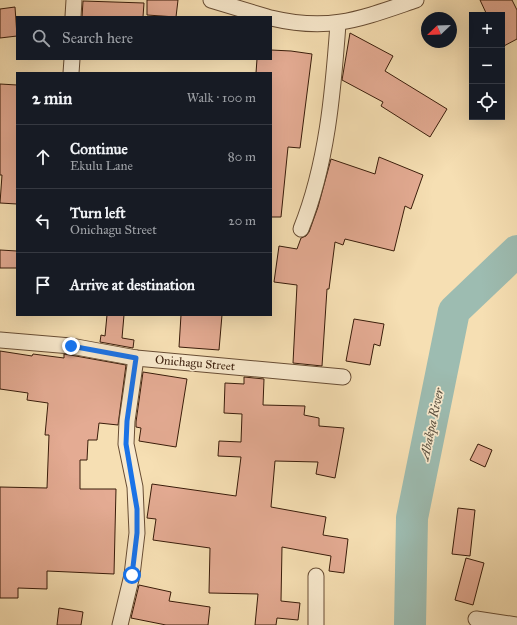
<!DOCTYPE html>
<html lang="en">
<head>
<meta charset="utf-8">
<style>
	:root { --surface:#171b24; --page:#242831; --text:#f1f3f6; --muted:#9ea1a6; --line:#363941 }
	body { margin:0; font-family:"IM FELL Great Primer",serif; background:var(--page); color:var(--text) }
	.controls { position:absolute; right:12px; top:12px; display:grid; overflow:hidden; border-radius:0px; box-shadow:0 4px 16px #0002 }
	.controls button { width:36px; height:36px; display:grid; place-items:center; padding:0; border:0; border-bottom:1px solid var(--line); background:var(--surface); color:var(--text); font:20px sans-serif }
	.compass { position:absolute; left:421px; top:12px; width:36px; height:36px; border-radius:50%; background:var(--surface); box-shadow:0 4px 16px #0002; rotate:247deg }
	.stop { position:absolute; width:12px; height:12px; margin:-9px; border:3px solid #1a73e8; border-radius:50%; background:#fff }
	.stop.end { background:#1a73e8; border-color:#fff; box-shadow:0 1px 4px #0008 }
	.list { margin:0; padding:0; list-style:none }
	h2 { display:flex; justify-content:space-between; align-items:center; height:52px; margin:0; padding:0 16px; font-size:17px }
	h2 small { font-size:13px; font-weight:400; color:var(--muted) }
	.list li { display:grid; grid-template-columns:26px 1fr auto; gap:12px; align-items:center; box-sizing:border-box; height:64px; padding:0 16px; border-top:1px solid var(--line) }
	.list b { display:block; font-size:15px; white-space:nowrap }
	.list p { margin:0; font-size:13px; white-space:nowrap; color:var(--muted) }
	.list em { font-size:13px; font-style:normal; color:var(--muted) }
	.icon { flex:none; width:22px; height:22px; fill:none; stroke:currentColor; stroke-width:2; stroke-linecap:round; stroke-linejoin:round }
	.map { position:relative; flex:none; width:517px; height:625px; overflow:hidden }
	.search { position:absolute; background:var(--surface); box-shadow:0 4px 16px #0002; left:16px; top:16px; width:256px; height:44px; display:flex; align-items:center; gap:10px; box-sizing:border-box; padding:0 14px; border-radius:0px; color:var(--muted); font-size:15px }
	.panel { position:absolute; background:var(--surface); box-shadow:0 4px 16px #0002; left:16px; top:72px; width:256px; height:244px; border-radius:0px }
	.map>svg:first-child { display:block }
</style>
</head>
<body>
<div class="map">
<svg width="517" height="625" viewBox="0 0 517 625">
	<rect width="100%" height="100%" fill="#f6dfb3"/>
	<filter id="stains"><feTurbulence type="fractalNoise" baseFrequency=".005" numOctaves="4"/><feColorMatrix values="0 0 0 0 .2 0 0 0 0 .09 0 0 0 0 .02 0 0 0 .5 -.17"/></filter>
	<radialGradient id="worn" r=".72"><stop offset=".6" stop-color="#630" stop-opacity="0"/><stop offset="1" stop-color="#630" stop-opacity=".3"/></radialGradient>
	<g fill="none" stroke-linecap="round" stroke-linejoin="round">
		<polyline stroke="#9dbcb1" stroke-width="32" points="410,625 412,518 454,311 517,251"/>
	</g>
	<g fill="#e4ab93" stroke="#391c0a">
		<polygon points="147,0 178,0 176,17 147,15"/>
		<polygon points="480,0 512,0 517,10 517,39 502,47 502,15 487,15"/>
		<polygon points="83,1 144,3 143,17 82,17"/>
		<polygon points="15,7 17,36 0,38 0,9"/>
		<polygon points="350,33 393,56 385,71 447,109 430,137 381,106 383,102 342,80"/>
		<polygon points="271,50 291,51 312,54 300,148 288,147 281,217 271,217 271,73 256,73 257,59 271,59"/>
		<polygon points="0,84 17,85 17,204 0,203 2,175 0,175"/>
		<polygon points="379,157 423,175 411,209 405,206 394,251 345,239 343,245 335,242 329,289 327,289 322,366 293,363 297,285 274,282 279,246 297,249 301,238 306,236 309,232 318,207 331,159 375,174"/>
		<polygon points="0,250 17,251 17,268 0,268"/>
		<polygon points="107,315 124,315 122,338 134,340 133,348 100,342 101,335 105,336"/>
		<polygon points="181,315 222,315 219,350 179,347"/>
		<polygon points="354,319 384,324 380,346 374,344 370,365 346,361"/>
		<polygon points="0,351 32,356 33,354 64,358 64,354 70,355 126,365 118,425 99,423 97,440 88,440 87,460 80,460 80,489 116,489 114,574 47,571 47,589 18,588 18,598 0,598 0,487 47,488 49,435 45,435 48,403 27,400 28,393 0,389"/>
		<polygon points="143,372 187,379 176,447 139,441 141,428 136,427 136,422"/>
		<polygon points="244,377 264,379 263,405 305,406 304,415 319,418 319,426 344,428 335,478 316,474 318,462 275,461 271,507 326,517 323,535 348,539 344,573 329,571 331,556 282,547 281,601 300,603 298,620 277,618 276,625 255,625 258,594 209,593 210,548 153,540 156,519 147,518 152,484 236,496 241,457 218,456 219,441 241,442 242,414 224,413 225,383 244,384"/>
		<polygon points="478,444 492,450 485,467 470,460"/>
		<polygon points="458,508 475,510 470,556 452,554"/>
		<polygon points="466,558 484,563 473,605 455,600"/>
		<polygon points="139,585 171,592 169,601 210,607 208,625 166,625 131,618"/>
		<polygon points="59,608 83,612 81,625 57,625"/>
	</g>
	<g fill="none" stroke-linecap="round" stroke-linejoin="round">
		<g stroke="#684d34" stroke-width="17">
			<g id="minor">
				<polyline points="211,0 267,17"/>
				<polyline points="73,17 74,0"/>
				<path d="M271,18C330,32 360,19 416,0"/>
				<polyline points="71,73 72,59"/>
				<path d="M301,229C327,164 333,93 338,24"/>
				<polyline points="0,340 71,346 136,358 343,377"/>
				<polyline points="476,619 517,625"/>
				<polyline points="120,625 132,575 137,533 135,487 126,444 127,421 136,358"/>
				<polyline points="316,625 316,576"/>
			</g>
		</g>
		<use href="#minor" stroke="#f9eace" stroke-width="15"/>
	</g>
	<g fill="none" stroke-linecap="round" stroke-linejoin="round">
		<polyline stroke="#1a73e8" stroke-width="5" points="71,346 136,358 127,421 126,444 137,509 137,533 132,575"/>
	</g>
	<g text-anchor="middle" stroke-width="3.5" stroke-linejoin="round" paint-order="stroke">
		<g font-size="12" fill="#391c0a" stroke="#f9eace">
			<text transform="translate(195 363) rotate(5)" y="4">Onichagu Street</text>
		</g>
		<g font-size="13" font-style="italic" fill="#574c3c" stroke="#f9eace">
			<text transform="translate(431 424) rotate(-78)" y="5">Abakpa River</text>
		</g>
	</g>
	<rect width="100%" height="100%" filter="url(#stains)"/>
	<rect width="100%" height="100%" fill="url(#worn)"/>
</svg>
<div class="controls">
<button>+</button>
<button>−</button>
<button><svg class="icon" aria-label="locate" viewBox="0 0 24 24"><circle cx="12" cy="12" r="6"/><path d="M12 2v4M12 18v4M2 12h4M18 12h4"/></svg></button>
</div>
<svg class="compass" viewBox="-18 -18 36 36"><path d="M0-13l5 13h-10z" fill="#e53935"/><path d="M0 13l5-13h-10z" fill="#9ea1a6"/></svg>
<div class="stop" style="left:132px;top:575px"></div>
<div class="stop end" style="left:71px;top:346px"></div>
<div class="search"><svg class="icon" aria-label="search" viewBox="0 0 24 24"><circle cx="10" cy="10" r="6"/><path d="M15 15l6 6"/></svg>Search here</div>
<section class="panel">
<h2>2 min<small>Walk · 100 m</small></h2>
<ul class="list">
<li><svg class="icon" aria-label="ahead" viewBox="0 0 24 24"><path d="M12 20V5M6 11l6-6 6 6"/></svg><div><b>Continue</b><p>Ekulu Lane</p></div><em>80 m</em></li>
<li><svg class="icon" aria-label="left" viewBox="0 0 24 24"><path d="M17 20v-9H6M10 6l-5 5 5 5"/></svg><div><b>Turn left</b><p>Onichagu Street</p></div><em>20 m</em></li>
<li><svg class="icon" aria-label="arrive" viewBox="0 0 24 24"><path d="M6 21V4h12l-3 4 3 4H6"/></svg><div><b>Arrive at destination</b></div></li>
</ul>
</section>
</div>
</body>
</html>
